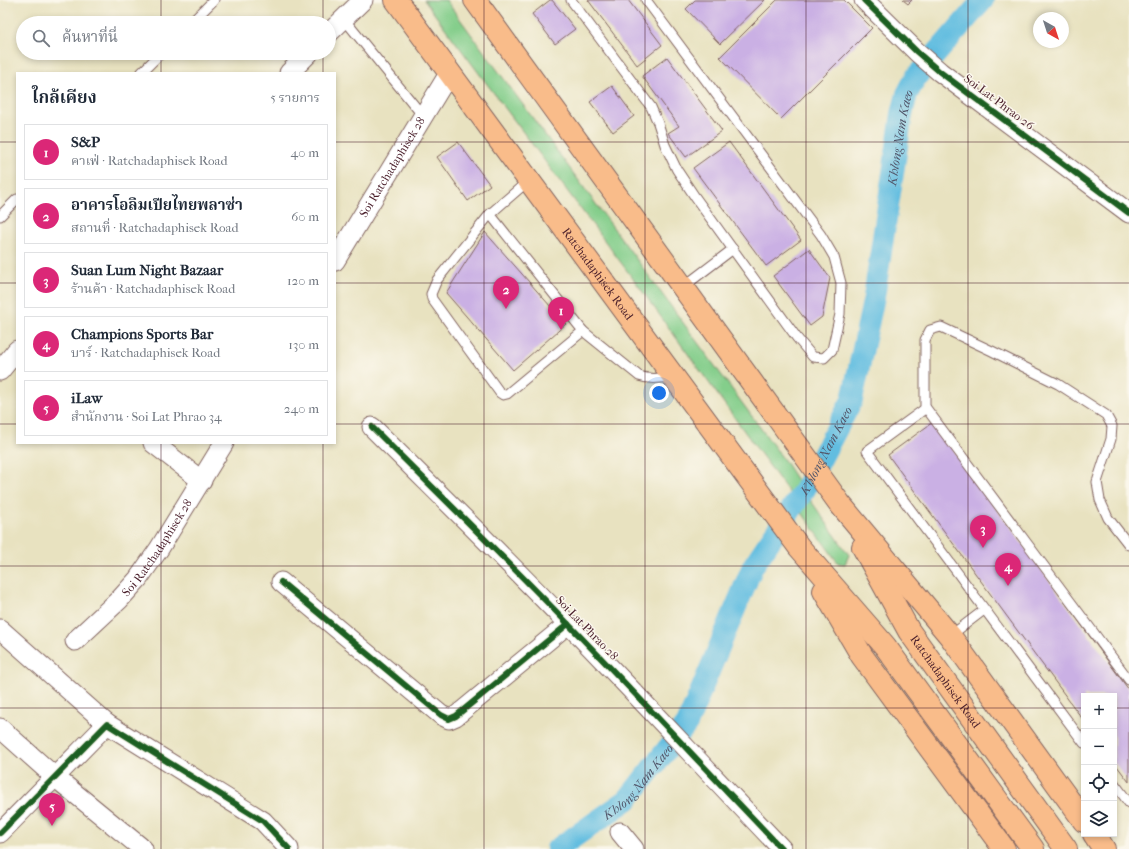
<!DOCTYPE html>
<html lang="th">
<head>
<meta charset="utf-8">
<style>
	:root { --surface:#fff; --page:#f6f6f7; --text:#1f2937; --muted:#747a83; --line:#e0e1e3; --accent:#db2777 }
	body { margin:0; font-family:"IM FELL French Canon","Noto Serif Thai",serif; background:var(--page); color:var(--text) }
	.controls { position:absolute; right:12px; bottom:12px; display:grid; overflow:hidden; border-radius:0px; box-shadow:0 2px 6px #0003 }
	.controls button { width:36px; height:36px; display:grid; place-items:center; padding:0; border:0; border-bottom:1px solid var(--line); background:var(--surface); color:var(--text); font:20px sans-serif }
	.compass { position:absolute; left:1033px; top:12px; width:36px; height:36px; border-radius:50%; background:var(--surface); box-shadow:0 2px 6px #0003; rotate:141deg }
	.you { position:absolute; left:659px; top:393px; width:14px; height:14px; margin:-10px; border:3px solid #fff; border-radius:50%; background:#1a73e8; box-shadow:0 0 0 6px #1a73e833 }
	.badge { display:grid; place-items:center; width:26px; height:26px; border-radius:50%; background:var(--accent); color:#fff; font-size:13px; font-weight:700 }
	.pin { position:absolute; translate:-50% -33px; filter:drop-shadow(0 1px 2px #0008) }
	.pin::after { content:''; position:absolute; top:21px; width:14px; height:12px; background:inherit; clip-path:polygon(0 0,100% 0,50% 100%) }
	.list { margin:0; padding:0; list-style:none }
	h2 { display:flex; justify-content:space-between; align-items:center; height:52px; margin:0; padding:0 16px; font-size:17px }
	h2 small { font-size:13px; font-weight:400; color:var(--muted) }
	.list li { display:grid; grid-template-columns:26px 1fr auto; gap:12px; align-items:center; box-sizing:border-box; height:56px; margin:0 8px 8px; padding:0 8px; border:1px solid var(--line); border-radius:0px }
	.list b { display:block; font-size:15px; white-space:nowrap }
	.list p { margin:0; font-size:13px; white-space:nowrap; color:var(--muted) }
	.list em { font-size:13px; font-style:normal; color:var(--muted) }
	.icon { flex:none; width:22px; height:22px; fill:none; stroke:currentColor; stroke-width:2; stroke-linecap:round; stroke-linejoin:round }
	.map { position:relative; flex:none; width:1129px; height:849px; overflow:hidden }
	.search { position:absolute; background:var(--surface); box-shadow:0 2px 6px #0003; left:16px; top:16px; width:320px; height:44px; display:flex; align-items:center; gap:10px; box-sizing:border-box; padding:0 14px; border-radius:22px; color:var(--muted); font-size:15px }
	.panel { position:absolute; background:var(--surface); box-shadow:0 2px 6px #0003; left:16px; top:72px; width:320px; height:372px; border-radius:0px }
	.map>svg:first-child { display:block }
</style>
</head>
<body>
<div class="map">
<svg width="1129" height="849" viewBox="0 0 1129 849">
	<rect width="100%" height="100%" fill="#fbf7ec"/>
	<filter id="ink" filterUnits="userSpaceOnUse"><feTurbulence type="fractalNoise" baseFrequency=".025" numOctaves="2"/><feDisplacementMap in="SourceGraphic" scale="8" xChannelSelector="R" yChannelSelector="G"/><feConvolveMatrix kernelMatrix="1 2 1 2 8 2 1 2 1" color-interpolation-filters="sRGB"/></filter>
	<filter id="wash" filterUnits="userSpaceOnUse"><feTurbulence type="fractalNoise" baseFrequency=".012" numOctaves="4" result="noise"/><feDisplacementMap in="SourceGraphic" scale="16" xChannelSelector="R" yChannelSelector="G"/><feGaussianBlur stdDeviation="0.9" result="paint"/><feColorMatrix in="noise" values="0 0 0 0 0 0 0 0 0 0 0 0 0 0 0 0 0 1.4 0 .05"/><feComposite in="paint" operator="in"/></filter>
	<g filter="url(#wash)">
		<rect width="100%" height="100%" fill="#e8e2c0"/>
		<g fill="#84ce8b" stroke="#67765b">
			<polygon points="424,0 446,0 784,460 798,482 790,494 637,284"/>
			<polygon points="809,498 849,555 845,564 838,563 800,510"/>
		</g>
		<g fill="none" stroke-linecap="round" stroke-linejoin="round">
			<path stroke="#62bde0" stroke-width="22" id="s1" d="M557,849L627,800L687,724L753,566L805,489L852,400L874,297L902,114L907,94L916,77L983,0"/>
		</g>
		<g id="blocks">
			<g fill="#cab0e4">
				<polygon points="550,0 552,0 575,29 555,44 532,14"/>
				<polygon points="588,0 628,0 662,45 637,65"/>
				<polygon points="695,0 765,0 720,44 686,9"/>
				<polygon points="777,0 844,0 872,28 781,119 720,57"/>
				<polygon points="903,0 912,0 908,4"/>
				<polygon points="667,57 722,131 686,157 668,133 679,126 642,76"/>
				<polygon points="612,86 634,116 613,132 590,102"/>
				<polygon points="458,142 490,185 468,201 437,157"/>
				<polygon points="729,142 801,240 766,266 693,168"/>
				<polygon points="485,232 566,324 513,370 446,293"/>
				<polygon points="809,249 830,278 822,317 810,326 773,276"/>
				<polygon points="933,422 1129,690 1129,782 1114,762 1114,696 1084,696 1084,721 888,455"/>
			</g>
		</g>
	</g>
	<g filter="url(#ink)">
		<use href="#blocks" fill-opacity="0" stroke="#81635f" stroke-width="1"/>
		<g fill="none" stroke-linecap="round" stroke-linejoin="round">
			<g stroke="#81635f" stroke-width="11">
				<g id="service">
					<polyline points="571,0 651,107 658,123 665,145 677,170 695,197 797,338 813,357 824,358 832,350 840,314 841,283 834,257 821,235 646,0"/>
					<polyline points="344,19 423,116"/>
					<polyline points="191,23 214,0"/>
					<polyline points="141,73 161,53"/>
					<polyline points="528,181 490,214 583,331"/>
					<path d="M490,214L437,280L431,294L432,299L500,393L503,395L507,394L583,331L639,376C650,380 660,379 672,376"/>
					<polyline points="0,216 17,199"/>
					<polyline points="683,287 733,249"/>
					<polyline points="925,408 925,340 930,330 941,327 992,351 1058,384 1106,415 1112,426 1111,439 1097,482 1100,500 1108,518 1129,545"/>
					<polyline points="950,636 984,610"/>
					<polyline points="1084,743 867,451 926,408 1129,680"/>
					<polyline points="1114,783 1129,803"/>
				</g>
			</g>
			<g stroke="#81635f" stroke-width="21">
				<g id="minor">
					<polyline points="864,0 917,52 940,72 1129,213"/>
					<polyline points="329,33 363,0"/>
					<polyline points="289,73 309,53"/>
					<path id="s2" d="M335,261L450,72"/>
					<polyline points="0,371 17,350"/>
					<path d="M372,427C438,493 505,558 570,626C641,699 711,775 782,849"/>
					<polyline points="153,443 202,481"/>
					<polyline points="281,582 441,715 449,719 456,716 568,624"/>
					<polyline points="0,629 107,724"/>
					<path id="s3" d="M75,641L120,599L138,579L159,549L224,443"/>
					<polyline points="0,728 56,778 143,849"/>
					<polyline points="620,832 634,849"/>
					<polyline points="0,833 107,724 263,821 289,849"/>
				</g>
			</g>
			<g stroke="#81635f" stroke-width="24">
				<g id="primary">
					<path id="s4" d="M396,0L799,547L885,646L1033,849"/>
					<polyline points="475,0 840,504 950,636 1084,821"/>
					<path id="s5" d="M863,547L909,631L1066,849"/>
					<polyline points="824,591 862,656 1004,849"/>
					<polyline points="1094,834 1104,849"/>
				</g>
			</g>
			<use href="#service" stroke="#fff" stroke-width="9"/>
			<use href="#minor" stroke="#fff" stroke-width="19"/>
			<use href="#primary" stroke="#f9bc8a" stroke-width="22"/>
			<g stroke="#fbf7ec" stroke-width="8">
				<g id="cycleway">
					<polyline points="864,0 917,52 940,72 1129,213"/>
					<path d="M372,427C438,493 505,558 570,626C641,699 711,775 782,849"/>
					<polyline points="281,582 441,715 449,719 456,716 568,624"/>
					<polyline points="0,833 107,724 263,821 289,849"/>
				</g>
			</g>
			<use href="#cycleway" stroke="#1b5e20" stroke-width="6"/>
		</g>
	</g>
	<path fill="none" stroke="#4a1f2b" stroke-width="1" stroke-opacity="0.55" d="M161,0V23M323,0V23M484,0V849M645,0V849M806,0V849M968,0V849M161,53V73M323,53V73M0,142H17M335,142H1129M0,283H17M335,283H1129M0,424H17M335,424H1129M161,443V849M323,443V849M0,566H1129M0,708H1084M1114,708H1129"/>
	<g text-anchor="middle" stroke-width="3" stroke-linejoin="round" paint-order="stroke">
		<g font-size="12" fill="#4a1f2b" stroke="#fbf7ec">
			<text transform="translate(999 102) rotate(37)" y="4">Soi Lat Phrao 26</text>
			<text dy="4" stroke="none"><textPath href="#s2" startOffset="110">Soi Ratchadaphisek 28</textPath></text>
			<text dy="4" stroke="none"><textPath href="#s4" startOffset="340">Ratchadaphisek Road</textPath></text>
			<text dy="4" stroke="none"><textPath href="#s3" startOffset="125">Soi Ratchadaphisek 28</textPath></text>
			<text transform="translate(587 628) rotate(46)" y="4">Soi Lat Phrao 28</text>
			<text dy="4" stroke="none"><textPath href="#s5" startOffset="158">Ratchadaphisek Road</textPath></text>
		</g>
		<g font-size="13" font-style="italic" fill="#52566a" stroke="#fbf7ec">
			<text dy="5" stroke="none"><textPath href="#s1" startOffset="814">Khlong Nam Kaeo</textPath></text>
			<text dy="5" stroke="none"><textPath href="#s1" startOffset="490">Khlong Nam Kaeo</textPath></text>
			<text dy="5" stroke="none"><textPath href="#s1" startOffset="106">Khlong Nam Kaeo</textPath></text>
		</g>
	</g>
</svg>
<div class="controls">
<button>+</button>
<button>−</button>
<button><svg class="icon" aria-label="locate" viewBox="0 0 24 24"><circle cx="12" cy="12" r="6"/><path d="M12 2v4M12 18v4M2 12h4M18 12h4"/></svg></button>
<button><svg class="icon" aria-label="layers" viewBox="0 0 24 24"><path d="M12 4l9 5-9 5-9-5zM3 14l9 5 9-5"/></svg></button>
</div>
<svg class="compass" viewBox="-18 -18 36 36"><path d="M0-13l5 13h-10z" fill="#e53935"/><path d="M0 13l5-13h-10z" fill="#747a83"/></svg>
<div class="you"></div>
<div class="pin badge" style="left:561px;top:330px">1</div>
<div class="pin badge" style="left:506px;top:309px">2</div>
<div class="pin badge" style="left:983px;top:548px">3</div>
<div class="pin badge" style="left:1008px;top:586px">4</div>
<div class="pin badge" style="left:52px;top:826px">5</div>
<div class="search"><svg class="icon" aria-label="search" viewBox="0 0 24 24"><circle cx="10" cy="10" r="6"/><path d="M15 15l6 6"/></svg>ค้นหาที่นี่</div>
<section class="panel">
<h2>ใกล้เคียง<small>5 รายการ</small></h2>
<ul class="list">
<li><span class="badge">1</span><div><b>S&amp;P</b><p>คาเฟ่ · Ratchadaphisek Road</p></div><em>40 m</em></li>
<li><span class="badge">2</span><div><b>อาคารโอลิมเปียไทยพลาซ่า</b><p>สถานที่ · Ratchadaphisek Road</p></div><em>60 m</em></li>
<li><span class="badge">3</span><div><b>Suan Lum Night Bazaar</b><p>ร้านค้า · Ratchadaphisek Road</p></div><em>120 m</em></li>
<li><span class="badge">4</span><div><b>Champions Sports Bar</b><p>บาร์ · Ratchadaphisek Road</p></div><em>130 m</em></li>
<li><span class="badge">5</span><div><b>iLaw</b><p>สำนักงาน · Soi Lat Phrao 34</p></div><em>240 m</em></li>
</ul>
</section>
</div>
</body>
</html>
